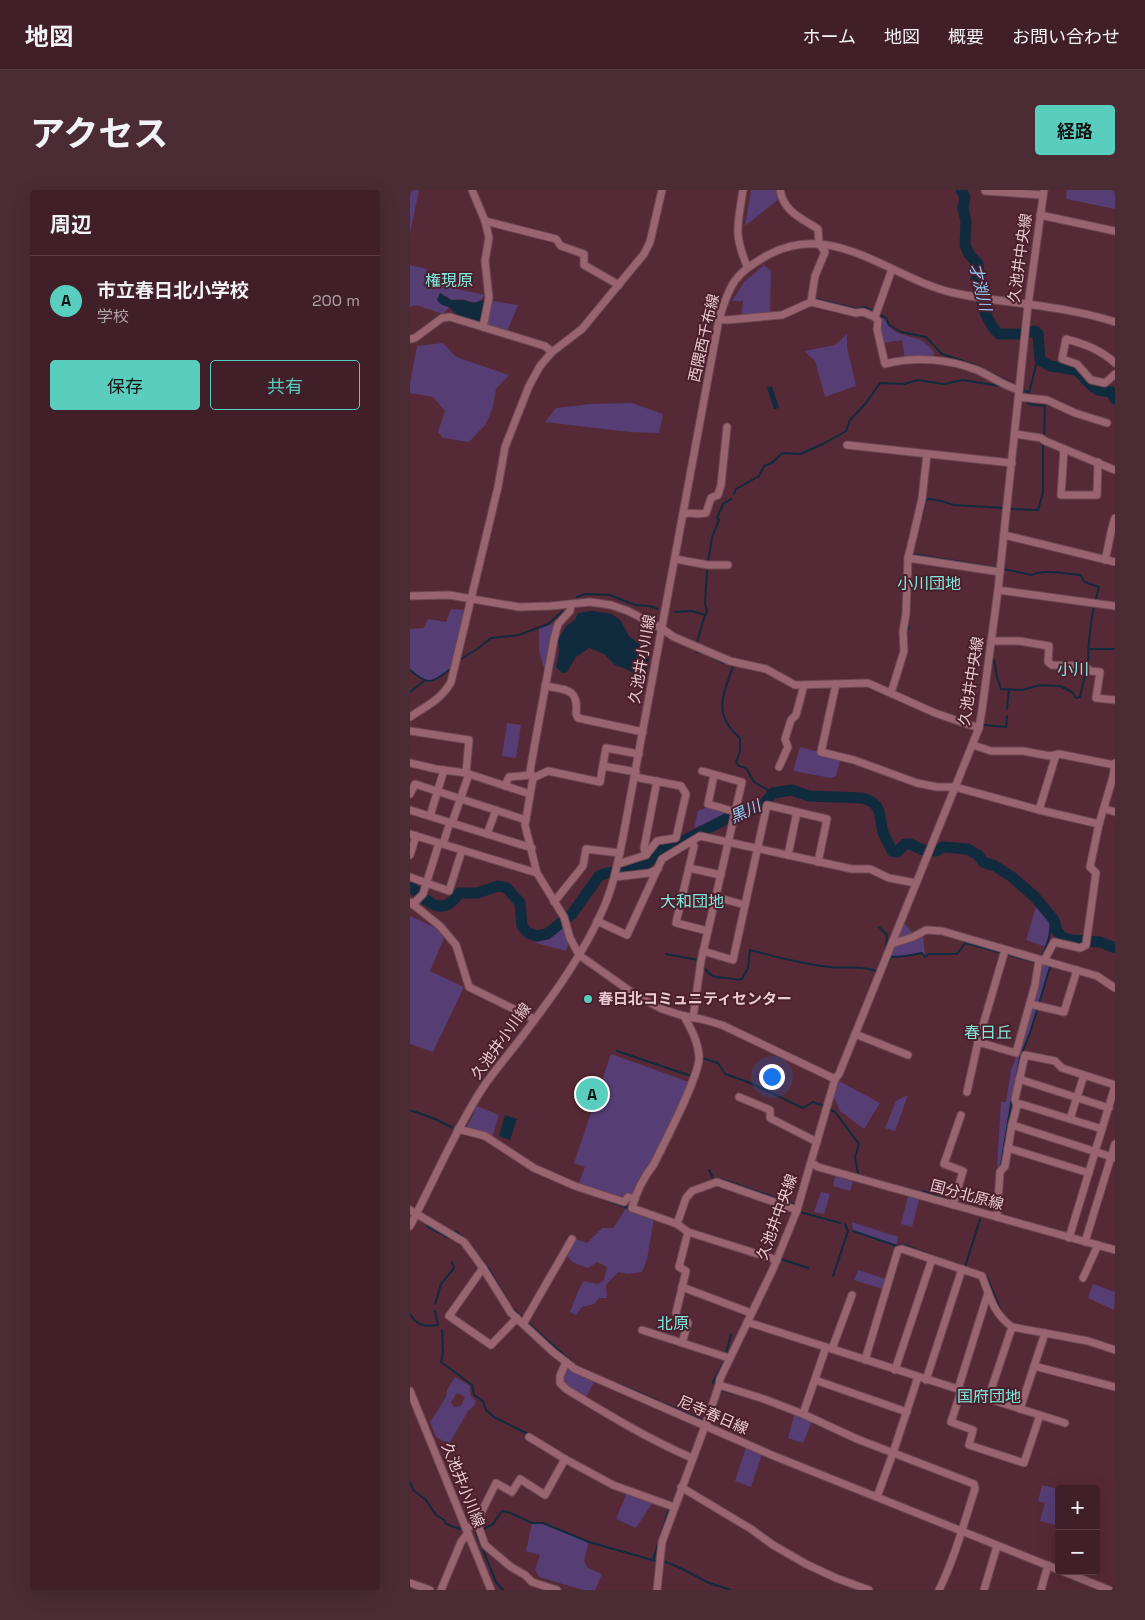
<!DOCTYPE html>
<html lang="ja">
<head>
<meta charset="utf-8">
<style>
	:root { --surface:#401f28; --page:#4b2c34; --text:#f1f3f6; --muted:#aea2a8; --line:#593d45; --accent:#59cebf }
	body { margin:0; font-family:"Space Grotesk","Noto Sans JP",sans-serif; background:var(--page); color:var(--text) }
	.controls { position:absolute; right:15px; bottom:15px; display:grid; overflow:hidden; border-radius:5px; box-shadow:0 5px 20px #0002 }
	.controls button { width:45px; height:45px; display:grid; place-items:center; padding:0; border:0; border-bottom:1px solid var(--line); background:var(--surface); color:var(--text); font:25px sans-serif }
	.you { position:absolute; left:361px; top:886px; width:18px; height:18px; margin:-12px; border:4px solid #fff; border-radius:50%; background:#1a73e8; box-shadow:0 0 0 8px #1a73e833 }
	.badge { display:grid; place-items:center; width:32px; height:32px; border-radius:50%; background:var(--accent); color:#111; font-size:16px; font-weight:700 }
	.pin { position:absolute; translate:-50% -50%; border:2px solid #fff; box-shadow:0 1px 5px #0006 }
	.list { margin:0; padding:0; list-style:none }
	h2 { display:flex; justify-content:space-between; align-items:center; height:65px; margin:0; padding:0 20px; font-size:21px }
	h2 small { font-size:16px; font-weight:400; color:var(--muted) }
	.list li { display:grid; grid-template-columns:32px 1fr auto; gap:15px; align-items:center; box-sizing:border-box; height:90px; padding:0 20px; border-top:1px solid var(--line) }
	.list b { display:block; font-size:19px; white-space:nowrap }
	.list p { margin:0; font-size:16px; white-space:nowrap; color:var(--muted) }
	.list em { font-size:16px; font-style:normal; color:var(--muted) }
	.actions { display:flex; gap:10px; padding:15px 20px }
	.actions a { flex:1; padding:11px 0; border:1px solid var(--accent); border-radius:5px; text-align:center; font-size:18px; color:var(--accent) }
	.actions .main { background:var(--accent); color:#111 }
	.map { position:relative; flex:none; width:705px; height:1400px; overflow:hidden; border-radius:5px }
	header { display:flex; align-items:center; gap:30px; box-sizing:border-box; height:70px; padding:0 25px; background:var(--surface); border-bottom:1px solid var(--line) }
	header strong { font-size:24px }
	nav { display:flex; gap:28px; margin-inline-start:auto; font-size:18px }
	.intro { display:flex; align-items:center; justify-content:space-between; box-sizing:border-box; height:120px; padding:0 30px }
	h1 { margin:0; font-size:35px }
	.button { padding:12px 22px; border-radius:5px; background:var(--accent); color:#111; font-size:18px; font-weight:700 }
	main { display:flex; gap:30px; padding:0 30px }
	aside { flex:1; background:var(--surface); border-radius:5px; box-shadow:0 5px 20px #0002 }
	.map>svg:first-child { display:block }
</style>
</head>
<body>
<header>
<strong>地図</strong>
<nav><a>ホーム</a><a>地図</a><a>概要</a><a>お問い合わせ</a></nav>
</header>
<div class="intro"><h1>アクセス</h1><a class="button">経路</a></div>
<main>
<aside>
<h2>周辺<small></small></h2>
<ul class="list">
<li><span class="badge">A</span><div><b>市立春日北小学校</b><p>学校</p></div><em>200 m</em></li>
</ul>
<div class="actions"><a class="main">保存</a><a>共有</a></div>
</aside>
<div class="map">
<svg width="705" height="1400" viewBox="0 0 705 1400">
	<rect width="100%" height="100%" fill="#562936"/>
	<g fill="#563d73" fill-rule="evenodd">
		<polygon points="0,0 9,0 0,43"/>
		<polygon points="341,0 367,0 369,9 335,36"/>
		<polygon points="657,0 705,0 705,19 656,9"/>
		<path d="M0,75L17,79L15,92L75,105C66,116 66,112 54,110C50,109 45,110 41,110L36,106L32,115L39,117L33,124L6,115L0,117Z"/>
		<polygon points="354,75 361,81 360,126 331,129 333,111 322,111 334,92"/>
		<polygon points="83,111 108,115 97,142 76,135"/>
		<path d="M468,127L475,129C482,145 493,144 508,149C514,151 520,157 524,162L523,169H495L492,150L472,153Z"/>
		<polygon points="437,144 437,157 446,196 415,207 405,171 394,161 425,155"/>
		<polygon points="33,153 46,167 99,185 86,199 83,217 76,234 59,252 33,248 28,242 35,221 23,207 0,203 0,193 7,156"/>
		<polygon points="222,213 253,224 249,243 220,242 135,232 146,218 181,214"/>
		<path d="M41,419L55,420L41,476C39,480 37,482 33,485C19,495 12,490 0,480V439L14,438L18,429L36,432Z"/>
		<polygon points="145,433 135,483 129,460 129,439"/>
		<polygon points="97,533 111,535 106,568 92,566"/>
		<polygon points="390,557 431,568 426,586 421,588 383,581"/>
		<polygon points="298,617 318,622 314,626 284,638 288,621"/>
		<polygon points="626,717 632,720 641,733 636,757 616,750"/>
		<polygon points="0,726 28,739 34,748 20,781 54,797 23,862 0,854"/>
		<polygon points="494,733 507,748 513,744 515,767 511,763 496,766 481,767"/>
		<polygon points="154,736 159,753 156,761 126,753 125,748 138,748"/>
		<polygon points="632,774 640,777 621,840 610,868 591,975 587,978 591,912 596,912 601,880 608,863"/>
		<polygon points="201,864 279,892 244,970 224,1005 218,1004 211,1008 168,995 175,977 164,973"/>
		<polygon points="429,891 470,913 454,939 430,921 424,907"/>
		<polygon points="498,905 485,941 475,938 486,911"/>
		<polygon points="67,916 89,925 82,948 56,939"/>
		<polygon points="425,986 443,992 440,1001 423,996"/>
		<polygon points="411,1002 420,1004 414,1024 404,1022"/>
		<polygon points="498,1006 509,1009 502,1037 491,1034"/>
		<polygon points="217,1017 244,1028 237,1069 232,1082 218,1084 208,1082 196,1095 197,1108 189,1108 184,1114 172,1117 166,1125 160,1122 169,1099 174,1091 188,1094 194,1090 197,1077 187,1072 178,1078 164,1073 154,1063 162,1048 177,1053 192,1038 203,1038"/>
		<polygon points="442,1032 488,1047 486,1057 443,1042"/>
		<polygon points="448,1080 476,1089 473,1099 444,1090"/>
		<polygon points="683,1094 705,1102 704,1120 678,1108"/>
		<polygon points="156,1178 184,1192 175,1209 152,1193 152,1185"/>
		<path d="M45,1187L60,1196V1205L66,1211L64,1216L58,1221L39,1254L26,1247L20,1232L36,1207L37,1200ZM47,1203L55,1207L51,1216L44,1217L41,1212Z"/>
		<polygon points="385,1222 402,1231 393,1253 378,1248"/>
		<polygon points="336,1258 352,1264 341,1297 325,1291"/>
		<polygon points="632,1295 649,1299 646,1316 649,1316 649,1336 630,1331 635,1313 628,1311"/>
		<polygon points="217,1302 243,1312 226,1338 206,1329"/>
		<polygon points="122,1333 133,1333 179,1352 174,1371 178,1378 192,1384 185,1400 173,1400 129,1387 125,1380 130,1365 116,1361"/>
	</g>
	<g fill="#102a3e">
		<polygon points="30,103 41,110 54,110 64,113 76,109 71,133 49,127 39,117 32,115 27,110"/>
		<polygon points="362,196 369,218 364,219 357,198"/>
		<polygon points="182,421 202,424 211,431 219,446 240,462 235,495 231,495 226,485 218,480 205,475 194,464 179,458 166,467 157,482 152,483 146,477 149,462 148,449 156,436 165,430 168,423"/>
		<polygon points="95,925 107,929 100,950 89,946"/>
	</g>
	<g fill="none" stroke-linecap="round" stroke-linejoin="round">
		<g stroke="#102a3e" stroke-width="2">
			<polyline points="405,109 447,119 455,117 476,128 479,135 491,142 516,147 532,164 565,175 603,194"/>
			<polyline points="630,170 627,171 617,211 618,214 635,216 634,246"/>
			<polyline points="613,200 618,202"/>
			<polyline points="324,304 326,299 349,286 354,276 362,273 372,263 390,264 413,254 436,241 440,230 456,213 470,193 494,194 508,190 534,194 553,190 595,197"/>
			<polyline points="599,319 628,320 633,303 633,254"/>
			<polyline points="511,328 516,310 520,309 531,311 544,315 594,318"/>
			<polyline points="502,364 588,378"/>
			<polyline points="298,372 302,347 309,330 307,328 313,314 321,309"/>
			<path d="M593,379L622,385C632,379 658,384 670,385L675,392L689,397C681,423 678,449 678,476"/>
			<polyline points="167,407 175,404 200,405 225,415 240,416 248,419"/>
			<polyline points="265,422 282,421 295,425 287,452"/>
			<polyline points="295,425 297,422 295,413 297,380"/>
			<polyline points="498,440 501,388"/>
			<polyline points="678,459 705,459"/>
			<polyline points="286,462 294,463"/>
			<polyline points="298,465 313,473"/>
			<polyline points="51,469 67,459 81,448 109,445 138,434 153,421"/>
			<polyline points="584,470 587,487 591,499 612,500 630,495 650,496 662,502 666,508 670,507 676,480"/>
			<path d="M323,476C313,506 302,524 330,548V562L326,572L329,576L336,578L344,592L363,603"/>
			<path d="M0,480C18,496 22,493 39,480"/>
			<polyline points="0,502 14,491"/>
			<polyline points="597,519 599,499"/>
			<polyline points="574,535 596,537 597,526"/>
			<polyline points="469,737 477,745 476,758"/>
			<polyline points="256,764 288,770 289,772"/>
			<polyline points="596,764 624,772"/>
			<polyline points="633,765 639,748 641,733 644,730"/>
			<path d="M292,776C302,787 302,787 316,788C322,788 325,791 332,789L338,778L340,760C366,767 393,774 420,777C437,779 450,775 466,781"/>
			<polyline points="476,777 481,767 496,766 512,763 515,767 519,764 547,764 555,753 592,763"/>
			<polyline points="207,861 281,886 285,875"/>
			<polyline points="292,868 308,873 315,884 338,892 393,918 403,912 414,916"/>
			<polyline points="606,889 610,868 621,840 640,777"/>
			<polyline points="0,920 25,929 43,938"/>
			<polyline points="421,920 425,922 449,954 445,967 448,984"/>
			<polyline points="591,975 602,908"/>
			<polyline points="299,980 303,988"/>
			<polyline points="311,989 384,1014"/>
			<polyline points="513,1001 541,1011"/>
			<polyline points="189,1007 220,1019"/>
			<polyline points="390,1022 430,1033"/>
			<polyline points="17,1036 37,1047"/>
			<polyline points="45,1041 53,1047"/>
			<polyline points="443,1041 487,1056 494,1055 529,1068"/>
			<polyline points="58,1052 79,1079 97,1110"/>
			<polyline points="371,1069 398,1078"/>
			<polyline points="555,1077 570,1029"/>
			<polyline points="573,1084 576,1085 591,1121"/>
			<polyline points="423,1086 438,1041 435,1034"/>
			<polyline points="25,1114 31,1094 44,1078 42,1072"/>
			<polyline points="101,1117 114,1129"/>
			<path d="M0,1124C7,1136 15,1137 28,1135L25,1121"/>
			<polyline points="117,1132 162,1172"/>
			<polyline points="32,1140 33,1162 31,1172 62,1195 64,1205 73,1211 76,1220 84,1227 118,1244"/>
			<polyline points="211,1195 292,1230"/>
			<polyline points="306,1195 303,1192 314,1172 321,1144"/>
			<polyline points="306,1215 311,1200 330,1205"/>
			<polyline points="404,1233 432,1245"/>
			<polyline points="527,1283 555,1294"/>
			<polyline points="0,1292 3,1300 16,1310 26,1325 34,1330 36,1334 50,1339"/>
			<polyline points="73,1339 83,1334 92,1321 98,1322 122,1333 133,1333 179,1352 246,1371"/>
			<polyline points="69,1341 66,1343 86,1392 93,1400"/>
			<polyline points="243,1370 259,1319 253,1317"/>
			<path d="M252,1371C267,1375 282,1384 295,1391C303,1395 313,1397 321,1400"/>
		</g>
		<g stroke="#102a3e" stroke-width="11">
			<path d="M551,0L555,7L553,18L556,31L555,55L559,64L568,74L569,85L566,89C571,108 574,130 589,144H611"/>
			<polyline points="620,142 625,141 628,144 630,170 640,176 667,180 682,196 688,200 701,202 705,209"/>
			<path d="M0,696C17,711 32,729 49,703H67L88,696L97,698L110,713L112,736L118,743L127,746L137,744L162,724L189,686C197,681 203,683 212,681C223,678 223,675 236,675L249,659L264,656L318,628L352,616L363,603L382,600L399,606L452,608C474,614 468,625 473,642C475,649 480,655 482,661L487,662L495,654H500L513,660L526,661L533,657L558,659L568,665L573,672L585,676L602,687L624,706L644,730L647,741L652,747L661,750L690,752L705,758"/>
		</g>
		<g stroke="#6e4853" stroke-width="9">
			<g id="minor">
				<polyline points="62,0 75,31 79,48 75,71 79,108 73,137"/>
				<path d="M333,0C328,34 323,43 337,76"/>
				<polyline points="575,1 633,5"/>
				<polyline points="630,25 705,41"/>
				<polyline points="75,31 146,49 151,56 174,64 174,75 209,95"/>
				<path d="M482,79L465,127L468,131L467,139L475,174C505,166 538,169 567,180C581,186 594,196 609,200"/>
				<polyline points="401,112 446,123 453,122 465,127"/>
				<path d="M309,129L317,130L372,125L401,112L405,86L415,62L409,53L408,39C391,28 374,22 370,0"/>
				<polyline points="0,149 5,148 32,128 40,127 135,156 142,162"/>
				<path d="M705,173C691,160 675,154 656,149L652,169L667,174L681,190L695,193L705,184"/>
				<polyline points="609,207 637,210 665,223 697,233"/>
				<polyline points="605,244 631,248 635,251 705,280"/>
				<polyline points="437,255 602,273"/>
				<polyline points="654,259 651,305 687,305 688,272"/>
				<path d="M273,324C282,322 288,325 296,323L301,308L308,305L311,295L317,237"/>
				<polyline points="594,345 705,372"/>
				<polyline points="498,368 590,382"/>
				<polyline points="265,369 298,375 318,375"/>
				<path d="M695,370C699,356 700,341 705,328"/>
				<polyline points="588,400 705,416"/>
				<polyline points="0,406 39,405 109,417 141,416 180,412 201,415 218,421 251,438 264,447 320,471 356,479 385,495 458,493 525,523 569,538"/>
				<polyline points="161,414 160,421 148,434 144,449 125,553 120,581 123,588 115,635 127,683 154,727 160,748 169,765 227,806 252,819 274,826 291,829 312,835 425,889"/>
				<polyline points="581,451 609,451 639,456 638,472 642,475 675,476 680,481 690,482 686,508 705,510"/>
				<polyline points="426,494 411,562 444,570 507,593 527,597 545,597 629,620 689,634"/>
				<path d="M135,496C156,500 169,498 166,524L168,528L233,542"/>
				<polyline points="481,503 494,461 493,442 496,424 498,368 512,309 517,264"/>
				<path d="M0,527C16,516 31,510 41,492L88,297L95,257L119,196L130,176L142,162L172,139L234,64L240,52L252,0"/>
				<polyline points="0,541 59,550 56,583 120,604"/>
				<polyline points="563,555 581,561 613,561 640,566 649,564 705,575"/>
				<polyline points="0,573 26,579 56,583"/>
				<polyline points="193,576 226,582"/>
				<polyline points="369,577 378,557 375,549 381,530 386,525 394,495"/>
				<polyline points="304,585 298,614 326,622"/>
				<polyline points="123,588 138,581 190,592 196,558 229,564"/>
				<polyline points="95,596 99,587 122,585"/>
				<polyline points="0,604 5,594 116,630"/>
				<polyline points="695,619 705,622"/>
				<polyline points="0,620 122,658"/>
				<polyline points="629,620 646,565"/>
				<polyline points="20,626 34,580"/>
				<polyline points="42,633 59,584"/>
				<polyline points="0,644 127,683"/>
				<polyline points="77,644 86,620"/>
				<polyline points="282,651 284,656 266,733 298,741"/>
				<polyline points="33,654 40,632"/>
				<polyline points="0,665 6,646"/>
				<polyline points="236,665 234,658 247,591"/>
				<polyline points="378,665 387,622"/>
				<polyline points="208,674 236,665 247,651 266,648 276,604 271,596 225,587"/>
				<polyline points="279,678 311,685"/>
				<polyline points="0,687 39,701 52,660"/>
				<polyline points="205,687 239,683 248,679"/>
				<polyline points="306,707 335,715"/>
				<polyline points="0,712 30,736 46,755 59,797 124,829"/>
				<polyline points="144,712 173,676 176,659 210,663"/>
				<polyline points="3,714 13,704 29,653"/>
				<polyline points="187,731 217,745 252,669 290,646 442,679 460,679 479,688 506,693"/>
				<polyline points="484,753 503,747 516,740 532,741 687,786 705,798"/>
				<polyline points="293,761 323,770 357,615 417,629 408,672"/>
				<polyline points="634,771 644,752 670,758 676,755 686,683 680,677 689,634 703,587 705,573"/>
				<polyline points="620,814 654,822 667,780"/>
				<path d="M274,826C281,839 288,851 289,866C291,884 254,953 244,974C234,987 226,1002 222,1018L267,1034L278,1042L367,1070"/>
				<polyline points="283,828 291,771 332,592 292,581"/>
				<polyline points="445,844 498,865"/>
				<polyline points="568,852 606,863 625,795 629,770"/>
				<polyline points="609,889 699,918"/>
				<polyline points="557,902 568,852 595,760"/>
				<polyline points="329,907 360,920 360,928 407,952"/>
				<polyline points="607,916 611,914 692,939"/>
				<polyline points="660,929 674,885"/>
				<polyline points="602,935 705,968"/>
				<polyline points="48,939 75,946 124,978 165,996 214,1012 218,1007 225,1009"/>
				<polyline points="598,958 679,983"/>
				<polyline points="402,973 408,977 705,1060"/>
				<polyline points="543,1015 553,981 534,974 551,925"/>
				<polyline points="0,1020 54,1052 73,1078 101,1123 143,1162 165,1179 364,1266 649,1380"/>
				<polyline points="587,1027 590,982 595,976 602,935 607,916 605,909 615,865 645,871 652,878 705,895"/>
				<polyline points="267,1034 276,1008 282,1001 307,992 387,1020"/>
				<path d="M0,1036C24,991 44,942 72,899C84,881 98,865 111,848C142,807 174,764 194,717C204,694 208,671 213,647L309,129C320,93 325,83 358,65C424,29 481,89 544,103C597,114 653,115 705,132"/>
				<polyline points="659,1048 705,896"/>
				<polyline points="675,1052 705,954"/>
				<polyline points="73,1078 39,1126 81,1155 107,1128"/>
				<polyline points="673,1088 688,1055"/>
				<polyline points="272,1097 341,1123"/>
				<polyline points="337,1132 655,1233"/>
				<polyline points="113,1134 162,1049"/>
				<polyline points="232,1140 319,1168"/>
				<polyline points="272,1153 278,1133 276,1129 268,1127 266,1123 276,1081 269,1077 278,1042"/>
				<path d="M416,1157L393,1224L447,1249L564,1294L565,1299C554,1333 545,1367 529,1400"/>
				<polyline points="422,1159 442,1105"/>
				<path d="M455,1170L488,1060L492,1059L572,1086C580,1107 583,1123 602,1137L678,1151L705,1160"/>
				<path d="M156,1172L150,1186V1193L156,1199C197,1224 238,1249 282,1268"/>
				<polyline points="624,1176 705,1197"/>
				<polyline points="485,1180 522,1069"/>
				<polyline points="405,1190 497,1222"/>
				<polyline points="516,1190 552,1079"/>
				<polyline points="309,1195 354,1209 393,1224"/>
				<polyline points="548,1199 578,1103"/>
				<polyline points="0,1201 81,1400"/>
				<polyline points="551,1201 541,1232 563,1240 559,1255 614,1273 630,1225"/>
				<polyline points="578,1209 602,1137"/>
				<polyline points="610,1219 635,1143"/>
				<polyline points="119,1247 155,1269 203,1295 264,1317"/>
				<polyline points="271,1297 341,1339 363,1355 396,1374 426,1388 459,1400"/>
				<polyline points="467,1307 483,1263 508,1187"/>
				<polyline points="65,1335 69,1338 75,1355 101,1377 115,1385 122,1392 147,1400"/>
				<polyline points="56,1338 65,1335 86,1293 102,1302 110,1289 135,1305 155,1269"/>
				<polyline points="652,1381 699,1400"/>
				<polyline points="0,1393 20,1400"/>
				<polyline points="31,1400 51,1352 58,1343"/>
				<polyline points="247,1400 252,1352 298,1228 309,1195 310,1189 363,1079 387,1020 425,889 429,884 569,538 572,520 588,400 618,115 634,0"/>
				<polyline points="574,1400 587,1356"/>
				<polyline points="631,1400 638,1375"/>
			</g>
		</g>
		<use href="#minor" stroke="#976470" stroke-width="7"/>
	</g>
	<circle fill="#59cebf" stroke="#4b1f2c" stroke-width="2" cx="178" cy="809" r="5"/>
	<g text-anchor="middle" stroke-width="4" stroke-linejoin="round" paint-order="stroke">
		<g font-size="15" fill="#e9cbd1" stroke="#4b1f2c">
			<text transform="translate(610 68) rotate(-82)" y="5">久池井中央線</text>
			<text transform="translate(294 148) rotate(-77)" y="5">西隈西千布線</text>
			<text transform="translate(232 469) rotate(-80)" y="5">久池井小川線</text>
			<text transform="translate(561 491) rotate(-81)" y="5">久池井中央線</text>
			<text transform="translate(91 851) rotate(-54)" y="5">久池井小川線</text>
			<text transform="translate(557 1005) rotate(15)" y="5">国分北原線</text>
			<text transform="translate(367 1027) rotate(-70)" y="5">久池井中央線</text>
			<text transform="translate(303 1225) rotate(23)" y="5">尼寺春日線</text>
			<text transform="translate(53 1295) rotate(68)" y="5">久池井小川線</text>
		</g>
		<g font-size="15" font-weight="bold" fill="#e9cbd1" stroke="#4b1f2c" text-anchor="start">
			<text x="188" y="814">春日北コミュニティセンター</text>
		</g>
		<g font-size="16" fill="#80e8da" stroke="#4b1f2c">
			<text x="39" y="96">権現原</text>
			<text x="519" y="399">小川団地</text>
			<text x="663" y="485">小川</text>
			<text x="282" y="717">大和団地</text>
			<text x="578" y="848">春日丘</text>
			<text x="263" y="1139">北原</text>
			<text x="579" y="1212">国府団地</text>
		</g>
		<g font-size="16" font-style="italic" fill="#90ccfc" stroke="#4b1f2c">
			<text transform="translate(571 97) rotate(77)" y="6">才渕川</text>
			<text transform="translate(335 621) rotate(-25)" y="6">黒川</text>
		</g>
	</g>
</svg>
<div class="controls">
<button>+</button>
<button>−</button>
</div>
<div class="you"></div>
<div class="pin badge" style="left:182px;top:904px">A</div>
</div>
</main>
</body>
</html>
